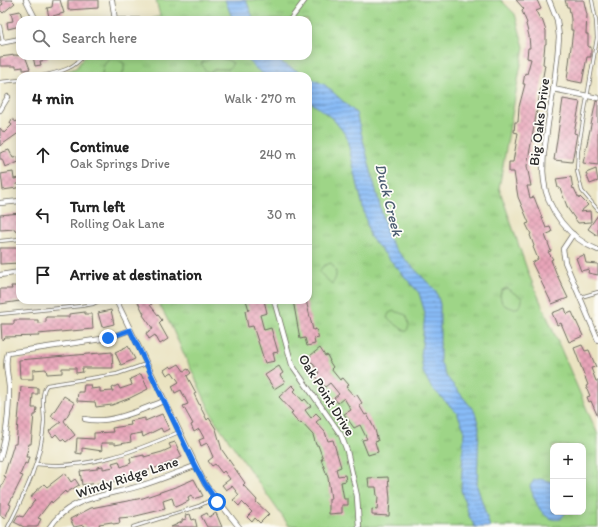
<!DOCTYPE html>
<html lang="en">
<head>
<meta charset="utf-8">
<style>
	:root { --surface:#fff; --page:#f2f2f2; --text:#222; --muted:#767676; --line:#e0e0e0 }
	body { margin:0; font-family:Itim,sans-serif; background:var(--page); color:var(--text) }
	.controls { position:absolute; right:12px; bottom:12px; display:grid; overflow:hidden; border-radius:8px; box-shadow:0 2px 10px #0003 }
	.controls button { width:36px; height:36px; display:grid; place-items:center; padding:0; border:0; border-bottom:1px solid var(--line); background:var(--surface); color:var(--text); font:20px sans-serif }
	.stop { position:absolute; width:12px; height:12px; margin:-9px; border:3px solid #1a73e8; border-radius:50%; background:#fff }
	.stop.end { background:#1a73e8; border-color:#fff; box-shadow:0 1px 4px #0008 }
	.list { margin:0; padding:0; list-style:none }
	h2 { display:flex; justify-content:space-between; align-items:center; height:52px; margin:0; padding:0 16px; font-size:17px }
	h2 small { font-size:13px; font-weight:400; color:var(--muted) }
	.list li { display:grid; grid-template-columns:26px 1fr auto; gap:12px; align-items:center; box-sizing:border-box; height:60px; padding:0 16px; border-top:1px solid var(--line) }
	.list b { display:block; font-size:15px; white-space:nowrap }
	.list p { margin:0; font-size:13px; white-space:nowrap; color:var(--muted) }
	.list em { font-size:13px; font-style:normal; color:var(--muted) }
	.icon { flex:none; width:22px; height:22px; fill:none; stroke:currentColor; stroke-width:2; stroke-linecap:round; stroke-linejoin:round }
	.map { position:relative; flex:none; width:598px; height:527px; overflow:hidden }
	.search { position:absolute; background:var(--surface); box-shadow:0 2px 10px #0003; left:16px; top:16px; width:296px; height:44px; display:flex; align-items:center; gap:10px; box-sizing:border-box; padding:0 14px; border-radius:12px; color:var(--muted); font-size:15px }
	.panel { position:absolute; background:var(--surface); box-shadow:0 2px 10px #0003; left:16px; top:72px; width:296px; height:232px; border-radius:12px }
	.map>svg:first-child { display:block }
</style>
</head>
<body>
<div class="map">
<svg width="598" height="527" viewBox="0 0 598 527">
	<defs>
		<pattern id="grass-tufts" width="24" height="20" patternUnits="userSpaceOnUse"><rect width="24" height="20" fill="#9ed587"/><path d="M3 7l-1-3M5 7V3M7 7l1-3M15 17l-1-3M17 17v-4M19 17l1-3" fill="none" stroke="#88b775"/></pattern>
		<pattern id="water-rules" width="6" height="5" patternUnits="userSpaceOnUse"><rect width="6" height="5" fill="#88bbf6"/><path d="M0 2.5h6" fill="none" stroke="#6f98c7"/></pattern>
		<pattern id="building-cross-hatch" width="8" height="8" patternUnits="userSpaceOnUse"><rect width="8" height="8" fill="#e9a5b9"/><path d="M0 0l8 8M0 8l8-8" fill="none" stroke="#bd8797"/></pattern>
	</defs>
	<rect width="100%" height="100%" fill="#fdfcf7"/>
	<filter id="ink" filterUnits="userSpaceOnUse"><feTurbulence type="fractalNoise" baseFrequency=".025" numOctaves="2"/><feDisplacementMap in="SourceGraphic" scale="8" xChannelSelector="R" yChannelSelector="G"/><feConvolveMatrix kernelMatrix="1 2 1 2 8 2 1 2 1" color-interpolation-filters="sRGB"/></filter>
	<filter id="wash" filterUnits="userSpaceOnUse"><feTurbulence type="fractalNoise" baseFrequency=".012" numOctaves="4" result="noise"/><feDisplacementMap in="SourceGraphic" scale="16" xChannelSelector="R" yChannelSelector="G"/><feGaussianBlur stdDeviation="0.9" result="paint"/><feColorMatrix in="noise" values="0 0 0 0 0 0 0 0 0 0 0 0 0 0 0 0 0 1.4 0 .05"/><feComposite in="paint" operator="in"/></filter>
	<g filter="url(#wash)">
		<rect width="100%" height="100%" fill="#eae3c1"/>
		<path fill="url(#grass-tufts)" stroke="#648059" fill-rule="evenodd" d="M156,0H501L515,14L524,47L499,188L529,275L598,435V527L289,526L214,419L171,326L157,300H308V76H52L76,68L85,56H308V20H149L160,16ZM553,446H583V512H553Z"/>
		<g fill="#9ed587" stroke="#648059">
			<polygon points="215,57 228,60 233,63 229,69 215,69 209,73 205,70 201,63"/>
			<polygon points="108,59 116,59 124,63 124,71 121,76 104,76 102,74 103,67"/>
			<path d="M331,263C337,271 338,276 332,284L319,272L323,266Z"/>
			<path d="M506,288L522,298C523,311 510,310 502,303L500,295L502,290Z"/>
			<path d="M394,311L406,315C409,321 410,326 406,332L387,318L389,313Z"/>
		</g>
		<g fill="url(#water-rules)" stroke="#5a7390">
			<polygon points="225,0 246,0 254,20 233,20"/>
			<polygon points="245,56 275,56 282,63 307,76 266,76 255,68"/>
			<polygon points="308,77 325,85 356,113 388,237 396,250 436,291 440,304 440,361 446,376 475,412 479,427 477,486 490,527 475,527 469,516 461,490 464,429 457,413 431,387 423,372 421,356 425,313 419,293 370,237 346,135 333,119 308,100"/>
			<path d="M540,479L553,482V512H566L561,519C542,523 535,501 530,486L534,480Z"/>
		</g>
		<g id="blocks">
			<g fill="url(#building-cross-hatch)">
				<polygon points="0,0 12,0 15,3 3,13 0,10 0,6 3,4"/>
				<polygon points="53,0 60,0 64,13 49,17 47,8 52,7"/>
				<polygon points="68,0 98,0 98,8 68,10"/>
				<polygon points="516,0 537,0 541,9 536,11 540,19 542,19 546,31 546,44 545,44 543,64 545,65 527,166 531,186 527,186 530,198 534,197 546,228 550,227 552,232 545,235 551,251 548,252 553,259 551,260 557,275 568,298 552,304 532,263 538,259 533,247 534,246 530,235 531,234 526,224 529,223 518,197 514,172 509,172 509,162 513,162 518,133 514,132 515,122 518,122 519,107 525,84 523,84 525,73 527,74 531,59 527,58 528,48 530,48 529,36 526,24 527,23 522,11 524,9"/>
				<polygon points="565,0 584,0 584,2 587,15 586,34 588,34 588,47 591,47 591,57 587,57 582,83 567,80 573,30 571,30 571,19 569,7 567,7"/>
				<polygon points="20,11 23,20 20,20 20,26 8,29 7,22 13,21 11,13"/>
				<polygon points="15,55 25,56 30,69 23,70 23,67 16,68 16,66 0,66 0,57"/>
				<polygon points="33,56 47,56 48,60 40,61 41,65 35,66"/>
				<polygon points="563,99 580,102 574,133 577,134 572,162 554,160"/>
				<polygon points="596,101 598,102 598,165 583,163"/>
				<polygon points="20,115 20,132 0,146 0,128 4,133 12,125 10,123 12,119 16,122"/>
				<polygon points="9,150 13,158 18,157 19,162 5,167 2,159 0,159 0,153"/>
				<polygon points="596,169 598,181 590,184 586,173"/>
				<polygon points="13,172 14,179 20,178 20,184 16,184 17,188 3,190 1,174"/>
				<polygon points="571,177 573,189 574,188 579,199 580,197 588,205 580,212 590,211 591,222 578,223 568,209 560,188 558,188 556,179"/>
				<polygon points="20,213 20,231 15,231 15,229 0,230 0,215"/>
				<polygon points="598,215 598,236 588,229"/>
				<polygon points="0,248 19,248 20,263 0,264"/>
				<polygon points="584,255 586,263 598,264 598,275 588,273 589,269 581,271 576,258"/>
				<polygon points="11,286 20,286 20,301 0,304 0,289 12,289"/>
				<polygon points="137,300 150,300 152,304 150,305 162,320 159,323 168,339 160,344 155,335 149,339 146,333 153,329 143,315 144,314"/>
				<polygon points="246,300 264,300 267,313 260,315 264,330 271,328 276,345 278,352 273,353 275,361 265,363 253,326 248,327 245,311 249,310"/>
				<polygon points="293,300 306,300 313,330 316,329 319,338 314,339 315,344 307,346 305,338 300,339"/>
				<polygon points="565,308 567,314 572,312 583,336 569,342 561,323 557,325 552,313"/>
				<polygon points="111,310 114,324 102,327 98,313"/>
				<polygon points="85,312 85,314 92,314 93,329 38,334 39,336 5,337 2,340 1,324 14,324 14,320 38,320 38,323 46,322 46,317 69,317 69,314"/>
				<polygon points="582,345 585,351 589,350 596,367 591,368 596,381 598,381 598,417 591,401 589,402 587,397 590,396 586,386 588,385 574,348"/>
				<polygon points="128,346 135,359 121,365 115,352"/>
				<polygon points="320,348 325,356 327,355 330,361 329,361 333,367 331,369 340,380 343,378 349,385 346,387 354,396 357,395 362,403 359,405 365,415 367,414 375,430 378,441 375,442 378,452 368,455 362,440 367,439 360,425 354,428 344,414 351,410 344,398 338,403 334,398 339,394 330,383 325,387 315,375 319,373 312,362 309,364 306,359"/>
				<polygon points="112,352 113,368 82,368 83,372 76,373 76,368 62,368 62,373 47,374 46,369 33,370 33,379 20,379 19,360"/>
				<polygon points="179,364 184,371 188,369 191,373 187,376 196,393 194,394 207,420 209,418 216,429 222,450 245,483 243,485 257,500 256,502 269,514 260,523 255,518 252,522 247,517 252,512 242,502 239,506 233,500 239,495 232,486 226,490 222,485 230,479 224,471 222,473 215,464 212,466 208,461 213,457 207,443 201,446 199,440 204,438 199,429 194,432 191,425 193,424 183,406 188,404 181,390 175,393 172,386 179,382 172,372 167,375 164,370 170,366 172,368"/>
				<polygon points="279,366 283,373 280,375 285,382 274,389 265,375"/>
				<polygon points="141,374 148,389 130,398 112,405 96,407 95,402 77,401 78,392 83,392 84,385 91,385 90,389 100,388 100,392 113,391 112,388 118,385 120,389 132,385 130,379"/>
				<polygon points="292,385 296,389 294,391 303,401 305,399 311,406 305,410 311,418 316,413 321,418 316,422 325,432 328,441 333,440 341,467 336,469 338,476 345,475 346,481 341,482 344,499 348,499 348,505 342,505 342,513 329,514 329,499 331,499 328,478 321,459 323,459 318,445 316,445 313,435 301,422 299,423 291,413 293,412 279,397"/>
				<polygon points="21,387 38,388 38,394 33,394 32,408 37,408 36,415 34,415 31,444 29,444 26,457 29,457 27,464 25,463 20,475 23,476 9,504 11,505 5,518 0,515 0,489 6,477 4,476 14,444 16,444"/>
				<polygon points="64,396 75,403 64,421 75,435 66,442 63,439 61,440 56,434 53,437 49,431 61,422 51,416"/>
				<polygon points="162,414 169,429 163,432 161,428 143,437 142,433 130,435 131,442 115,445 115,443 101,443 102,451 82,448 82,454 76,453 77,438 94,439 94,433 113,432 112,428 131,425 130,421 145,418 145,421"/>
				<polygon points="175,442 182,457 164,465 117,481 82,485 80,471 97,469 97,467 103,466 103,469 114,467 112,463 119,461 121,467 131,463 130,458 144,455 144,457 162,452 171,448 169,444"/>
				<polygon points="65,473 71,482 75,479 79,485 66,493 65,491 52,503 51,501 38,518 41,519 37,527 24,527 14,522 18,515 23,517 35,500 31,497 35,492 44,484 47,487"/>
				<polygon points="388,477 390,499 389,516 372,515 372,509 377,510 378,496 377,496 376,487 369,487 368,478"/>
				<polygon points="194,479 203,496 193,499 191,495 188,497 189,501 175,507 172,498 163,501 165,509 132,517 119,518 120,523 113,524 112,522 99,524 100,527 85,527 84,525 74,527 70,519 91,508 143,498 178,486"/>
				<polygon points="207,513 209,517 216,513 222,527 207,527 201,516"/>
				<polygon points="190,514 192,520 195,519 197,527 171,527 182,522 182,520 186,519 185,515"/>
			</g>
		</g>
	</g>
	<g filter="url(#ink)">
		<use href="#blocks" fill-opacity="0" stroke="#6e6b60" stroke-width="1"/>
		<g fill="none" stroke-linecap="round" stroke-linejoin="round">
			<g stroke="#6e6b60" stroke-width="4">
				<g id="lane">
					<polyline points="592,0 596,21 597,38 578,151 577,171 582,191 598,210"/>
					<polyline points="0,26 3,42"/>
					<path d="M42,76C58,72 73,70 83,56"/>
					<polyline points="0,82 20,80"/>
					<polyline points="0,241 20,239"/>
					<polyline points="581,297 598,292"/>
					<polyline points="0,314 81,306 93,304 101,300"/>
					<path d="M36,464C87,470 133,452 179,432"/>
					<path d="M8,527C25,493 42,460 44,421C44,411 40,393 47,385L117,374L146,364"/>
					<polyline points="133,527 199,506 214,498"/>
				</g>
			</g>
			<g stroke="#6e6b60" stroke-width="6">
				<g id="street">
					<polyline points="26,0 36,20"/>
					<polyline points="112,0 115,20"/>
					<path d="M549,0L557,20L559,37C557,66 553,94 548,123C546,142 541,161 544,181C547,210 570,239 598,250"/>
					<polyline points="111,20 152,20"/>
					<polyline points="290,20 305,0"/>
					<polyline points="0,43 20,39"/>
					<polyline points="553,89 598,98"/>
					<polyline points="0,110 8,97"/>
					<polyline points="0,203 20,201"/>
					<polyline points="573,234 563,249 565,262 598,340"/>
					<polyline points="0,275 20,272"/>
					<polyline points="116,300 205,484 239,527"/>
					<polyline points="274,300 292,365 341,435 347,451 357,496 359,527"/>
					<path d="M85,419C110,425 140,410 164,401"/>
					<path d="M0,458C7,435 9,410 9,387C8,375 4,364 8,353L108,338L130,330"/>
					<path d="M50,527C71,495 109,496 143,485C160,480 178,472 195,466"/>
				</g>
			</g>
			<use href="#lane" stroke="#fff" stroke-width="2.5"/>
			<use href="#street" stroke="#fff" stroke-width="4.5"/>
		</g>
	</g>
	<g fill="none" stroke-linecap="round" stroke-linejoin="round" filter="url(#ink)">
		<polyline stroke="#1a73e8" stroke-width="5" points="108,338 130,330 195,466 205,484 217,502"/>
	</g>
	<g text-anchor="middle" stroke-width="3.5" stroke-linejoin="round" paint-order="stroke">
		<g font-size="14" fill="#2b2b2b" stroke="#fdfcf7">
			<text transform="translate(539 122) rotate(-83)" y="5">Big Oaks Drive</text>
			<text transform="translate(327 395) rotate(58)" y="5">Oak Point Drive</text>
			<text transform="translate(127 477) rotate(-18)" y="5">Windy Ridge Lane</text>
		</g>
		<g font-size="15" font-style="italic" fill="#4c5d72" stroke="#fdfcf7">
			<text transform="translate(389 200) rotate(76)" y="5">Duck Creek</text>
		</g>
	</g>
</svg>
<div class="controls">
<button>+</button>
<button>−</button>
</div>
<div class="stop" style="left:217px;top:502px"></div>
<div class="stop end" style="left:108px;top:338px"></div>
<div class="search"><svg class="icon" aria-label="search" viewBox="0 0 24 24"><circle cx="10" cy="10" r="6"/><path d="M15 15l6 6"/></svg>Search here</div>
<section class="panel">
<h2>4 min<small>Walk · 270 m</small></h2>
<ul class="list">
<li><svg class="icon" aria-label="ahead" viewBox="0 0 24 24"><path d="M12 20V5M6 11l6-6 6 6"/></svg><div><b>Continue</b><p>Oak Springs Drive</p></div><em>240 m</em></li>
<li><svg class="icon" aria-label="left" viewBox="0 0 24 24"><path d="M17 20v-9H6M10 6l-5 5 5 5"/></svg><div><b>Turn left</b><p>Rolling Oak Lane</p></div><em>30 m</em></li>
<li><svg class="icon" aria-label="arrive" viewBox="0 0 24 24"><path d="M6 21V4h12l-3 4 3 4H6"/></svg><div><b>Arrive at destination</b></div></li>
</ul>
</section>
</div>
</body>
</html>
